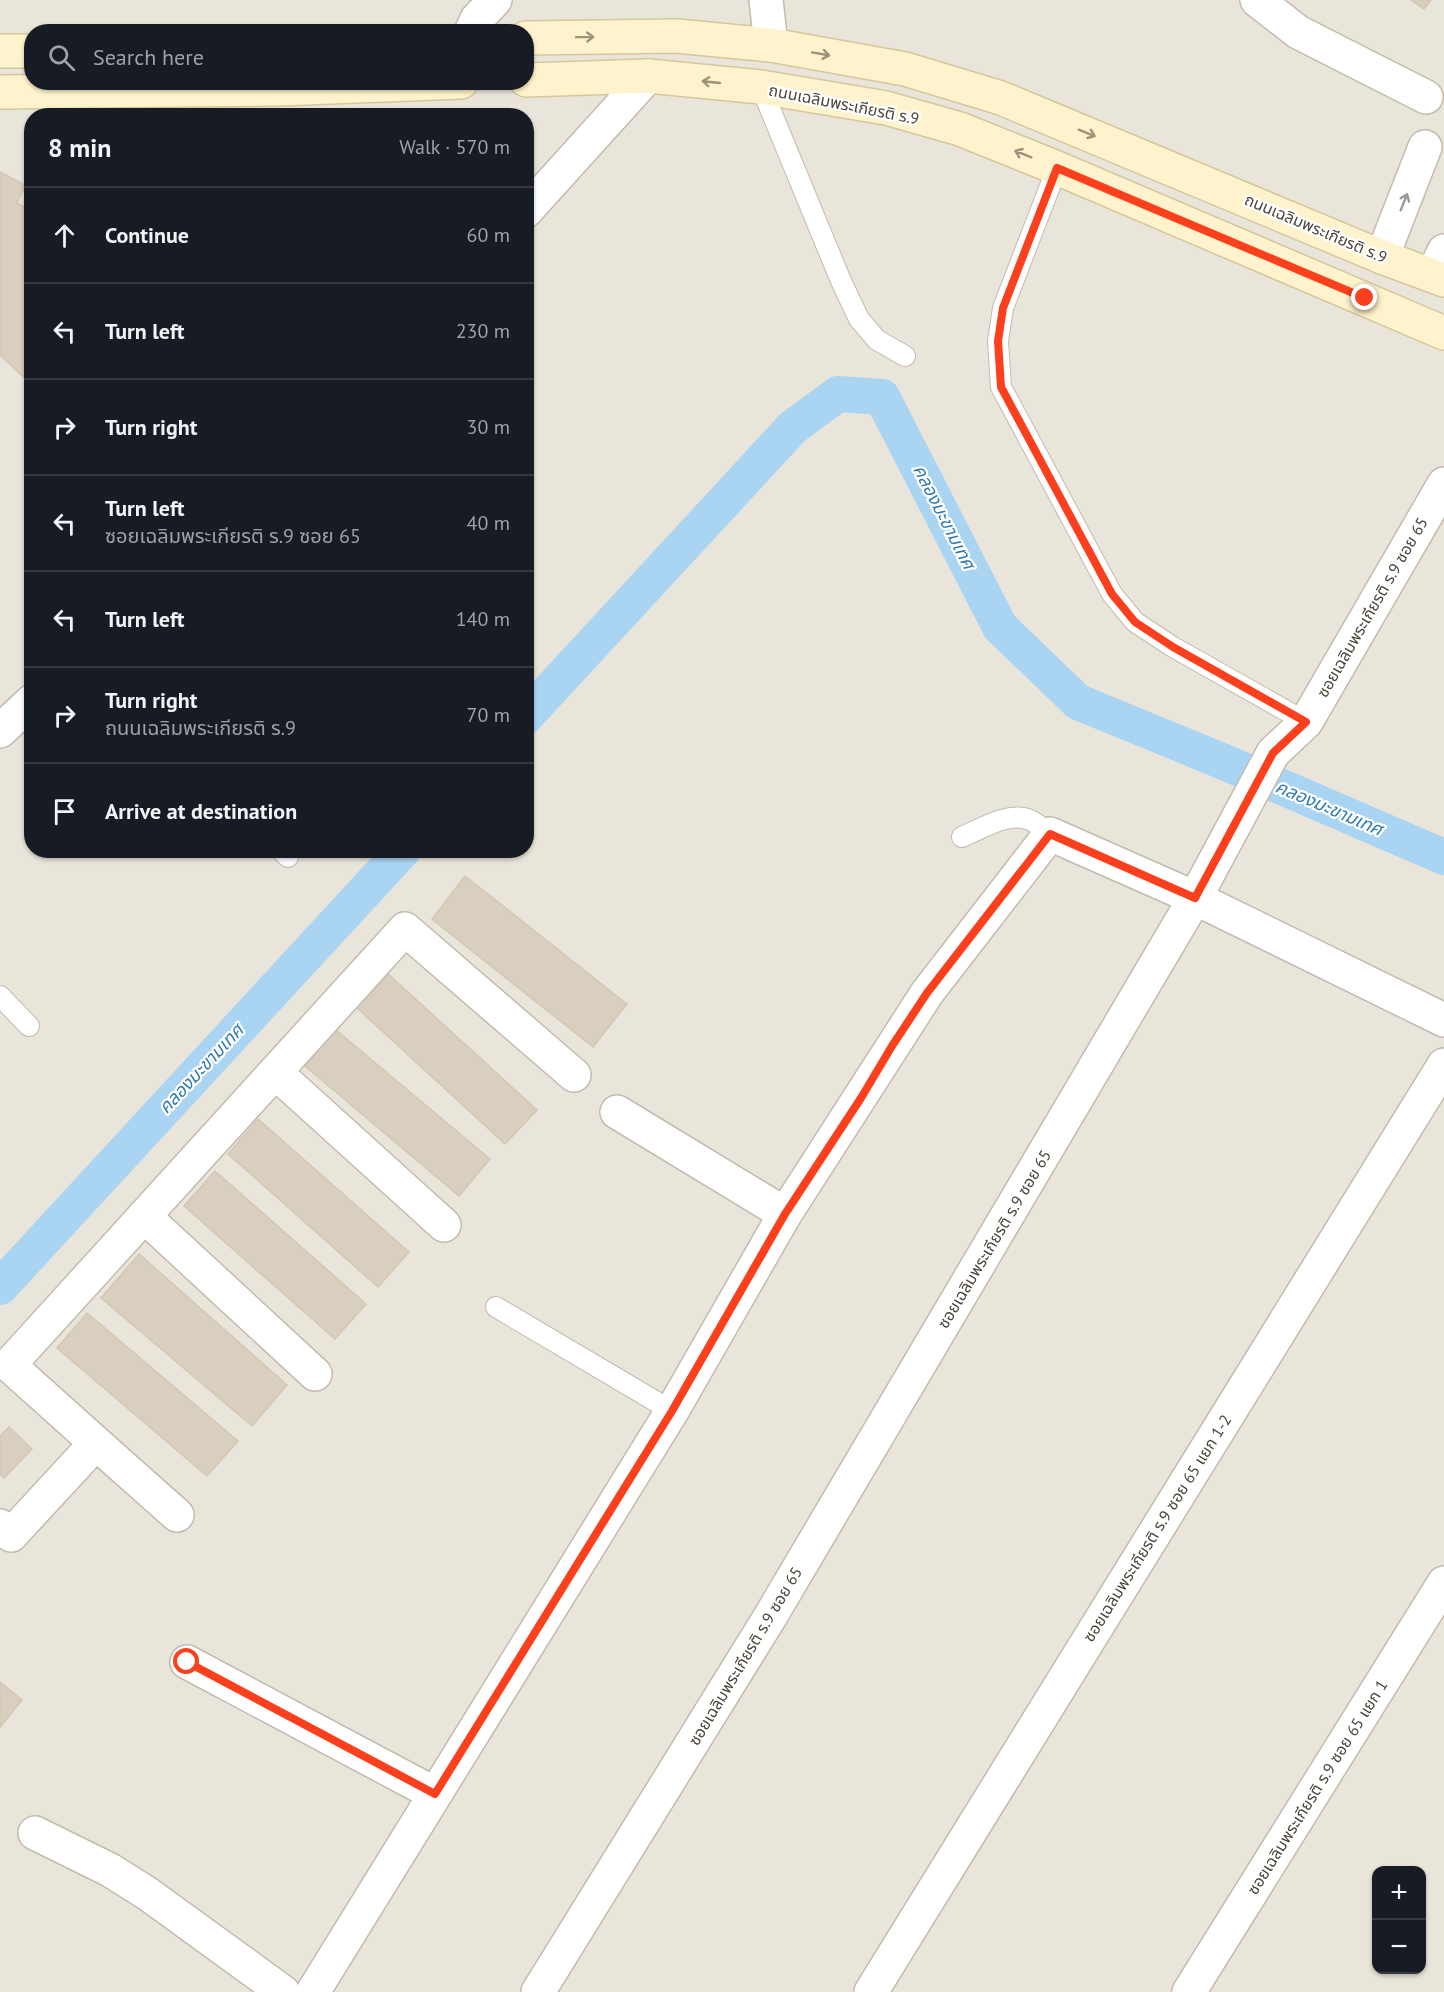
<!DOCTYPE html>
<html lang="en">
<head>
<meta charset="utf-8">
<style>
	:root { --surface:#171b24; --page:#20242c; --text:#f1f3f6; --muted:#9ea1a6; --line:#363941 }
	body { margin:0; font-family:"PT Sans","Noto Sans Thai",sans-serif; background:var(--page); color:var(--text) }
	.controls { position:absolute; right:18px; bottom:18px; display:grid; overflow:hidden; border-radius:12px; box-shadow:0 2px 4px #0004 }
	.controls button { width:54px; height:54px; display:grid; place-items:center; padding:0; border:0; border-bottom:2px solid var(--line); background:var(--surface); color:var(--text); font:30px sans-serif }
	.stop { position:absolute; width:18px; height:18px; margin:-14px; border:4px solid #fc3f1d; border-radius:50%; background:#fff }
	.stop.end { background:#fc3f1d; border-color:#fff; box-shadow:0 2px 6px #0008 }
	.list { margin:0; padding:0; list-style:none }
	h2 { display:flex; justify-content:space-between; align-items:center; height:78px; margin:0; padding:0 24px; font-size:26px }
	h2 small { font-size:20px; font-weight:400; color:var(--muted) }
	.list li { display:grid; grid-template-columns:39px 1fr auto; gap:18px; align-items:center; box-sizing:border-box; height:96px; padding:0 24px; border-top:2px solid var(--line) }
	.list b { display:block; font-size:22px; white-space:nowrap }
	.list p { margin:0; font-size:20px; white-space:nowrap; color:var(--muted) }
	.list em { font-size:20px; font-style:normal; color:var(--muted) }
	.icon { flex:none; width:33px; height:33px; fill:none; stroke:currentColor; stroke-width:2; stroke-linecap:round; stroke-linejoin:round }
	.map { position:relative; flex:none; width:1444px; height:1992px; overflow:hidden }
	.search { position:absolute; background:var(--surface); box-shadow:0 2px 4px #0004; left:24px; top:24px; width:510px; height:66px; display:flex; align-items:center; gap:15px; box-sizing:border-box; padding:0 21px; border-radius:24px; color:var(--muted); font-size:22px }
	.panel { position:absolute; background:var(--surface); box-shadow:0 2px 4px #0004; left:24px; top:108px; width:510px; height:750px; border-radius:24px }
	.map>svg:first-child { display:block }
</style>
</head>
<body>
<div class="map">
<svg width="1444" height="1992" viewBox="0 0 1444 1992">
	<rect width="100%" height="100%" fill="#f6f3ec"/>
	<path fill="#eae5da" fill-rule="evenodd" d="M0,0H1444V1992H0ZM32,32H526V82H32ZM32,116H526V850H32ZM1376,1870H1422V1970H1376Z"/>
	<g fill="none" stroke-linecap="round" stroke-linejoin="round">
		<g stroke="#a9d4f2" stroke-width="36">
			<polyline points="526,716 793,427 838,394 882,397 1000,627 1078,702 1224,762 1444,857"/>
			<polyline points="0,1287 403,850"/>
		</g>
	</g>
	<g fill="#d8cfc1" stroke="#d3c7b4" stroke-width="1.5">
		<polygon points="1411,0 1431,0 1424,9"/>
		<polygon points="0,172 25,185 17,203 32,211 32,385 0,355"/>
		<polygon points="465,876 627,1004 593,1047 432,919"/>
		<polygon points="387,973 537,1110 505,1144 356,1007"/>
		<polygon points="336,1030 490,1159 459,1196 305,1066"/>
		<polygon points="258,1119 409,1252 378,1287 228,1154"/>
		<polygon points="215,1171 366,1304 335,1339 184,1206"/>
		<polygon points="139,1254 287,1385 252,1426 101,1298"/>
		<polygon points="87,1313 238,1441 207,1476 57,1348"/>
		<polygon points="9,1427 32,1449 4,1478 0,1474 0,1436"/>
		<polygon points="0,1682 22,1700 0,1727"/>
	</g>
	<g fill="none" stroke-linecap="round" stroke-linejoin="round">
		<g stroke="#c2bbae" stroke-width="22">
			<g id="lane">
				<polyline points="761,87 841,281 859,319 877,340 905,356"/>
				<polyline points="1057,168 1003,308 998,341 1001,387 1112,594 1135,622 1173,647 1306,722"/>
				<path d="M962,837C981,829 1008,811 1030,820C1037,823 1043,829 1050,834"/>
				<polyline points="281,850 288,857"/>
				<polyline points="0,996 29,1026"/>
				<polyline points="496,1307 672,1411"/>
			</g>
		</g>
		<g stroke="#c2bbae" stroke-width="36">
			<g id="street">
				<polyline points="766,0 771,45"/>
				<polyline points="1257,0 1298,32 1426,97"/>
				<polyline points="471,32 477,19 495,0"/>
				<polyline points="526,211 648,76"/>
				<polyline points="1382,257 1425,147"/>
				<polyline points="1433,275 1444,251"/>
				<polyline points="0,731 32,701"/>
				<polyline points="275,1072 444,1225"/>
				<polyline points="617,1112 785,1214"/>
				<polyline points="144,1216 315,1374"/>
				<polyline points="96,1443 177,1515"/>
				<polyline points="0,1526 11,1535 96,1443 9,1365 405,929 574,1075"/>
				<polyline points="187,1662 435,1794"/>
				<polyline points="35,1833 110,1870 148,1894 283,1992"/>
				<polyline points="313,1992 672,1411 785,1214 927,993 1050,834 1195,898 1444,1020"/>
				<polyline points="538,1992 770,1617 1195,898 1273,753 1306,722 1444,484"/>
				<polyline points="871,1992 1444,1065"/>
				<polyline points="1189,1992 1444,1583"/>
			</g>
		</g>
		<g stroke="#d6c79b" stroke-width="36">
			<g id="secondary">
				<polyline points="526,38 677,36 771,45 905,69 1001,98 1382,257 1444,280"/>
				<polyline points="0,51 32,51"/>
				<polyline points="526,80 648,76 761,87 886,108 960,129 1057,168 1444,333"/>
				<polyline points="0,92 279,89 461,82"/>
			</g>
		</g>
		<use href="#lane" stroke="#fff" stroke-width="20"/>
		<use href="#street" stroke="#fff" stroke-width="33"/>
		<use href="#secondary" stroke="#fff3cd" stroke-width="33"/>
	</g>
	<defs><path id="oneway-shaft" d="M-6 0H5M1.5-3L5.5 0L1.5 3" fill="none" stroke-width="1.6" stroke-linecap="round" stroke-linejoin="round" transform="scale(1.5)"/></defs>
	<g stroke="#9c937c">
		<use href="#oneway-shaft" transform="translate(585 37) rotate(-1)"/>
		<use href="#oneway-shaft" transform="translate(821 54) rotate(10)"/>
		<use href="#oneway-shaft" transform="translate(711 82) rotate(-174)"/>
		<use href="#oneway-shaft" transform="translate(1087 133) rotate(22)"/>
		<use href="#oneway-shaft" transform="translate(1023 154) rotate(-158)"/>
	</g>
	<use stroke="#9c9892" href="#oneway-shaft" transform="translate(1404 202) rotate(-68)"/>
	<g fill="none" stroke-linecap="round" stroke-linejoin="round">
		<polyline stroke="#fc3f1d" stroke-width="8" points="187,1662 435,1794 672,1411 785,1214 861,1098 892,1046 927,993 1050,834 1195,898 1273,753 1306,722 1173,647 1135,622 1112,594 1001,387 998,341 1003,308 1057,168 1365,298"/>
	</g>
	<g text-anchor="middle" stroke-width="4.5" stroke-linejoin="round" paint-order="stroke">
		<g font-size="16" fill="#4b4439" stroke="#fff">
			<text transform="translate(844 104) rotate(11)" y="6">ถนนเฉลิมพระเกียรติ ร.9</text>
			<text transform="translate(1316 228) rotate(23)" y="6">ถนนเฉลิมพระเกียรติ ร.9</text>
			<text transform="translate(1372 607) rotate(-60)" y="6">ซอยเฉลิมพระเกียรติ ร.9 ซอย 65</text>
			<text transform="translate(994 1239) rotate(-59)" y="6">ซอยเฉลิมพระเกียรติ ร.9 ซอย 65</text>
			<text transform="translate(1157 1528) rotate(-58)" y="6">ซอยเฉลิมพระเกียรติ ร.9 ซอย 65 แยก 1-2</text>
			<text transform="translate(745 1656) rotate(-59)" y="6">ซอยเฉลิมพระเกียรติ ร.9 ซอย 65</text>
			<text transform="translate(1317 1787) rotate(-58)" y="6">ซอยเฉลิมพระเกียรติ ร.9 ซอย 65 แยก 1</text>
		</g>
		<g font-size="18" font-style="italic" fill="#2e7ab2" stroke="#fff">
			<text transform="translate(944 517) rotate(63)" y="6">คลองมะขามเทศ</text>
			<text transform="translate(1329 808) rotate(23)" y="6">คลองมะขามเทศ</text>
			<text transform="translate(201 1069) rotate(-47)" y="6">คลองมะขามเทศ</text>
		</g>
	</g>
</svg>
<div class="controls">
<button>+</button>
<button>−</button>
</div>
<div class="stop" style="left:187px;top:1662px"></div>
<div class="stop end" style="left:1365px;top:298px"></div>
<div class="search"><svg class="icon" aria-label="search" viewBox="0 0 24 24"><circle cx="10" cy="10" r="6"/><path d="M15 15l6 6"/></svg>Search here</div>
<section class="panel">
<h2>8 min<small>Walk · 570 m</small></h2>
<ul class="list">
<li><svg class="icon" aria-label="ahead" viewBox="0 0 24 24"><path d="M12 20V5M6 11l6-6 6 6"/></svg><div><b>Continue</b></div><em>60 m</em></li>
<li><svg class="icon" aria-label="left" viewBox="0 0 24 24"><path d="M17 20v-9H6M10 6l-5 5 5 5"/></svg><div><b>Turn left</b></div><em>230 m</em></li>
<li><svg class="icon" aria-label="right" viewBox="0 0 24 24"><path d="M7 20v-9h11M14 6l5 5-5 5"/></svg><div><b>Turn right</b></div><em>30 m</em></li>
<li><svg class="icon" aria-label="left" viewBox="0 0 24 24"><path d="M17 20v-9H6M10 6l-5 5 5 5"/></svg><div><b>Turn left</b><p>ซอยเฉลิมพระเกียรติ ร.9 ซอย 65</p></div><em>40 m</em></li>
<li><svg class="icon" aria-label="left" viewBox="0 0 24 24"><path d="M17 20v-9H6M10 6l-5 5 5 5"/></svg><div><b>Turn left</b></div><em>140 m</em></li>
<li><svg class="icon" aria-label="right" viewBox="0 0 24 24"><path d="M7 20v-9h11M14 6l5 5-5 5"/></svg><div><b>Turn right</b><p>ถนนเฉลิมพระเกียรติ ร.9</p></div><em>70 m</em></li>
<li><svg class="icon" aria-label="arrive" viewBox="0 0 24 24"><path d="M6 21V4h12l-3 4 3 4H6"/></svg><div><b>Arrive at destination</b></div></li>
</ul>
</section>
</div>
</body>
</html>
